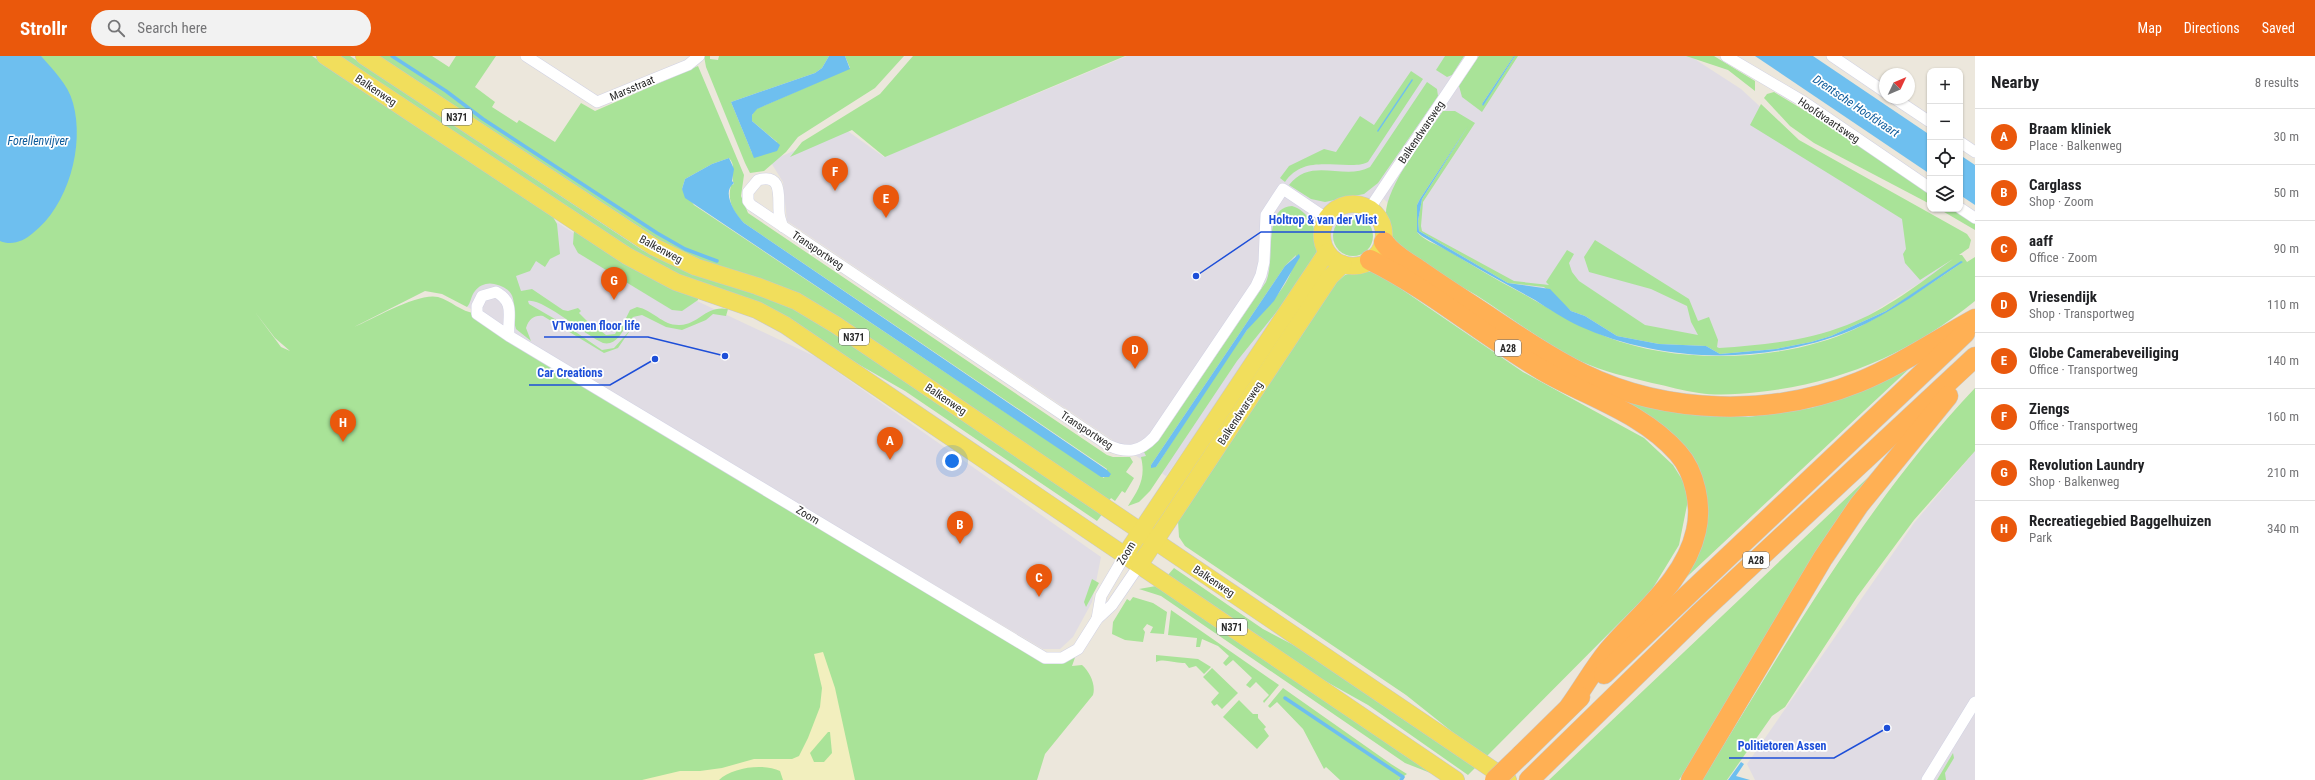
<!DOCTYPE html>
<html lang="en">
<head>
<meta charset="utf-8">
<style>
	:root { --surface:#fff; --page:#f2f2f2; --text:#202124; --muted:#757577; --line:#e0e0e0; --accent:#ea580c }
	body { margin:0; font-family:"Roboto Condensed",sans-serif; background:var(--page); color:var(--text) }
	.controls { position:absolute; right:12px; top:12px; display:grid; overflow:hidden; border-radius:8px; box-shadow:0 1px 3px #0004 }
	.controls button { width:36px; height:36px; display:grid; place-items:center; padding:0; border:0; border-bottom:1px solid var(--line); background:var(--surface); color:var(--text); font:20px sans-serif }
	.compass { position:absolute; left:1879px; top:12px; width:36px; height:36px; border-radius:50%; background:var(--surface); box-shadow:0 1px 3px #0004; rotate:46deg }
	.you { position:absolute; left:952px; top:405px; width:14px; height:14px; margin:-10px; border:3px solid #fff; border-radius:50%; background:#1a73e8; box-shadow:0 0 0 6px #1a73e833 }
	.badge { display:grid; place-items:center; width:26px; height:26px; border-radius:50%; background:var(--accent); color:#fff; font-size:13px; font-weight:700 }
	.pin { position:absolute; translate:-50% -33px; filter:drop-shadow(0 1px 2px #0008) }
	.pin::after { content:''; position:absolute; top:21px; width:14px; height:12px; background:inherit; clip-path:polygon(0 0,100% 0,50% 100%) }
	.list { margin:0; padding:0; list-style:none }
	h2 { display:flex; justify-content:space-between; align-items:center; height:52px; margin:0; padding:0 16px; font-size:17px }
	h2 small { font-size:13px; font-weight:400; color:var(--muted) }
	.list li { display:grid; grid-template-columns:26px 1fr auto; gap:12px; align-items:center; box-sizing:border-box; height:56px; padding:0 16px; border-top:1px solid var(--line) }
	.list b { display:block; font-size:15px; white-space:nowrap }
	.list p { margin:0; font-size:13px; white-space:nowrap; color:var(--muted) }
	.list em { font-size:13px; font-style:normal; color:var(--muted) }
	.icon { flex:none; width:22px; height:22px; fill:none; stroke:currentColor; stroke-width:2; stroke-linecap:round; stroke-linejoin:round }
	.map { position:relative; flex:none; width:1975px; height:724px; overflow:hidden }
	header { display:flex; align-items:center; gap:24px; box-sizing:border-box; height:56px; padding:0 20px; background:var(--accent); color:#fff }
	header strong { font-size:19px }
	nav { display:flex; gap:22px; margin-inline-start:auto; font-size:14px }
	.search { width:280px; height:36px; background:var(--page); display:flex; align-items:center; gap:10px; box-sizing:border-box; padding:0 14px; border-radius:22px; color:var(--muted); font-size:15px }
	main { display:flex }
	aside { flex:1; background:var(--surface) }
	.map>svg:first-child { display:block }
</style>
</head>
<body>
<header>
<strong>Strollr</strong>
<div class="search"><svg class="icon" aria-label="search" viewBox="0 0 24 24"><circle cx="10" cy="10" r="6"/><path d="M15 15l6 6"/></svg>Search here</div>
<nav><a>Map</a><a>Directions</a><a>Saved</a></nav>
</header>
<main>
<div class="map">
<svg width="1975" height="724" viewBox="0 0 1975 724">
	<rect width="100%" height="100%" fill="#ece7dc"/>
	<g fill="#e0dce4">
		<polygon points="1127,0 1690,0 1741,33 1793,81 1957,183 1950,208 1861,264 1818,282 1740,293 1717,293 1644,275 1514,226 1421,176 1378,138 1314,206 1166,420 787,165 783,126 770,105 845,73 884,101"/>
		<polygon points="552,163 633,215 816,301 1101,501 1092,546 1073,581 1060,593 1043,593 461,247"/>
		<polygon points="1975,395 1975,724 1755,724 1747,708 1914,467"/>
	</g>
	<g fill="#a9e398" fill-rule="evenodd">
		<path d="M0,0H312L553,161L557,168L560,198L550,203L545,211L536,205L530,215L516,220L521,235L532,233L563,254L568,255L578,252L581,255L579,257L595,273L597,272L606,279L615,278L621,268L626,270C621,278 615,290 603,287C586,280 543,242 528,245L529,248L567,270L602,294L614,292L631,273L618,292L604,297L543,260C534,259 529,263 526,272L531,285L516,273C509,254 524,235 494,228C488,226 479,229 475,235C471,239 471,247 467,251L442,238L425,235L354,271C373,263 419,236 438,241C452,245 459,255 477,258L1045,602L1078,593L1072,610L1082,609C1090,616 1096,629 1093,639L1045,698L1037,724H0ZM255,256L275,282L290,295L281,291Z"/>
		<polygon points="335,0 350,0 642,194 691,217 762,239 810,261 1103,457 1097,465 905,335 851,304 659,211"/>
		<path d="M377,0H432L449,11L456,0H496L475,31L495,46L492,51L517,67L519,64L555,86L581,47L595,55L698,10L744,119L741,140L748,157L1107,399L1113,401H1130L1133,406L1126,416L1134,422L1125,437L1122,435L1115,445L1111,442L1109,445L831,257L682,199ZM729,102C737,110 730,120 734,128L731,129C727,145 733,156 744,167L1107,413L1104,422L694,149L682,133L685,123L712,108Z"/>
		<polygon points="704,0 710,0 710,3 718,4 719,0 829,0 822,12 815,17 731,46 752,97 777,86 752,65 752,59 756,53 850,12 845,0 904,0 875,32 798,81 786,96 764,115 750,117 745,107 706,11"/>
		<polygon points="913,0 1125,0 885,101 852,74 790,101 802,86 880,38"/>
		<polygon points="1445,0 1464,0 1452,19 1447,21 1436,14"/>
		<polygon points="1479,0 1514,0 1482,48 1483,49 1515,0 1518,0 1482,56 1462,41 1459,30"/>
		<polygon points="1686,0 1714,0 1755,25 1755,35 1728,14"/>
		<path d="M1411,15L1423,23L1368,106C1362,109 1356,109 1349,109C1324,109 1301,103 1285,126L1280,122L1289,110L1324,93L1336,96L1360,60L1374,69Z"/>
		<path d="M1427,26L1437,33L1438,40L1378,127L1364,138L1325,146L1311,143L1289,129C1311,100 1344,125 1370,111Z"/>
		<polygon points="1774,36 1822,65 1930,137 1930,148 1814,87 1790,70 1764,42 1767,38"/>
		<path d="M1761,48L1799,84L1967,178L1971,184L1969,192L1959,199H1962L1967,206L1975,201V245C1911,297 1841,327 1759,336C1739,338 1718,340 1699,337C1683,335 1668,330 1652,327C1628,321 1604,316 1580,305C1543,287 1511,261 1476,239C1447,221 1391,201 1386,162C1383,133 1426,80 1443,55H1455L1475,67L1423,146L1421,170L1422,175L1514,225L1549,229L1546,226L1567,194L1574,198L1569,207L1572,216L1579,225L1645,269L1698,279L1691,266L1687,250L1651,233L1589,216L1584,201L1595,184L1689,243L1698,265L1709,261L1718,284L1717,291L1719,292C1763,289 1806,285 1847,269C1886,254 1920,227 1953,203L1920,224L1905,207L1903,198L1906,193L1902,163L1750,69ZM1468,70L1422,143L1418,165L1419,175L1508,227L1544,231L1571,255L1585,260L1617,280L1659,288L1706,290L1720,298L1776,293L1811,286L1831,280L1886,255L1963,206C1927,230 1893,254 1855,273C1784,306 1679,309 1607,281C1575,269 1547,251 1518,235C1493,222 1469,207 1445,193C1436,188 1423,184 1417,176V149L1420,143Z"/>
		<path d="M1292,150C1311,155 1321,182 1316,200C1315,206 1311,212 1308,217L1237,305L1150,435L1139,446L1128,450C1139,433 1146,422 1141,401L1146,400L1144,396L1159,384L1266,226C1276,203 1262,151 1292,150ZM1296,199C1289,236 1267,246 1247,274C1215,318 1186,365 1156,411L1151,409L1285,210Z"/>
		<polygon points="1939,153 1954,153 1975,167 1975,174"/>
		<circle cx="1353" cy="180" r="20"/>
		<polygon points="574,174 698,242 698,244 682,255 672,254 578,197 573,188"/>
		<polygon points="1358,215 1372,216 1391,226 1523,316 1644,382 1673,409 1683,425 1688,444 1679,489 1651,535 1487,700 1455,678 1406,639 1185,490 1179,481 1178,465 1328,234 1345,219"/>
		<path d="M637,251C653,254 663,270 680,269C700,268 705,249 728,253L726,260L713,258L706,264L682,274L666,271L642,259L633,261L627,268L624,266L630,254Z"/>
		<polygon points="1911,311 1675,532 1700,426 1595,334 1680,357 1748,361 1811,352 1852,339"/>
		<path d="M1975,332V395L1914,464L1857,541L1785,651L1772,660L1727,724H1702C1786,589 1865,448 1975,332Z"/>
		<polygon points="1898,393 1814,510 1679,724 1549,724"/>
		<polygon points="1174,512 1263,573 1322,604 1476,711 1468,719 1368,649 1318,621 1168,519"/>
		<polygon points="1092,523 1099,527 1086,551 1084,546"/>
		<polygon points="1156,530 1433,718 1405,707 1161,540 1139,533"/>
		<polygon points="1133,541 1153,547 1167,556 1164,578 1150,577 1153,571 1147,568 1143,573 1145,576 1143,586 1125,584 1112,578 1113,566 1127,543 1130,545"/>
		<polygon points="1171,554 1279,629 1264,647 1263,645 1269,639 1256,626 1250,632 1246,629 1252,622 1233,604 1226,610 1223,607 1229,600 1218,590 1202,583 1200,591 1196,591 1197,582 1168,579"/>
		<path d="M1156,599L1198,603L1211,611L1204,618L1196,610L1189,612L1185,607C1175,608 1165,602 1156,606Z"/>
		<polygon points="1212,612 1238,637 1222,653 1217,648 1214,650 1211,646 1219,637 1203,621"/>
		<polygon points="1283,632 1391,708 1407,718 1398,724 1340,724 1326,711 1324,713 1303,673 1277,646 1270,652 1268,650"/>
		<polygon points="1239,644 1253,658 1258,658 1258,662 1266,671 1264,673 1269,680 1257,693 1223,661"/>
		<polygon points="1953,697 1954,702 1945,717 1946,724 1937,724"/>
	</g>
	<path fill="#f2efbe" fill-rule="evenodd" d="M823,596L835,632L855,724H783L780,715C764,707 732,711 719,724H642L680,715H700L722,712L754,703H792L799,700L808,682L820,651L822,632L814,598ZM828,676H830L832,697L824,706H814L810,697Z"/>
	<g fill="#6ebfef">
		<path d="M0,0H41C53,14 68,28 73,47C85,90 68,150 33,177C24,185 12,190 0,185Z"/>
		<polygon points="829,0 845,0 850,13 757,53 752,59 752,65 780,89 777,95 754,102 731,46 815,17 822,12"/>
		<polygon points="1514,0 1515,0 1483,50 1482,48"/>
		<polygon points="1755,0 1813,0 1930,79 1930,118"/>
		<polygon points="1412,23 1413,24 1378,76 1377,75"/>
		<path d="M1468,70L1422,143L1418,165L1419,175L1508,227L1550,233L1571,255L1585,260L1617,280L1659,288L1706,290L1720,298L1776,293L1811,286L1831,280L1886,255L1961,205L1963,206C1927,230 1892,257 1852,274C1766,309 1664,308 1579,270C1564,263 1549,253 1535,244C1497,223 1459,202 1422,180L1417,176V149L1420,143Z"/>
		<polygon points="1960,99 1975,109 1975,149 1960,139"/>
		<path d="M729,102L734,113L732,125L734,127C721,136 735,158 744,167L1107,414L1111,418L1109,421H1101L685,142L682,133L685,123L712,108Z"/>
		<polygon points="1299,198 1300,201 1274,245 1247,274 1156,411 1151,412 1151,409 1285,210"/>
		<polygon points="1741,706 1744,708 1736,720 1750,724 1728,724"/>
	</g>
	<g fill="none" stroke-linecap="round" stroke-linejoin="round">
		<g stroke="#6ebfef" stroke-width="3.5">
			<polyline points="392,0 446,35 483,63 657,177 685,193 717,205"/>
			<polyline points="1285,642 1400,719 1403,721 1401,724"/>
		</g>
		<g stroke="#d1d2e3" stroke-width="12">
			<g id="minor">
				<polyline points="526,0 597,46 688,9 699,0"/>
				<polyline points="1726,0 1804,46 1930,132"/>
				<polyline points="1832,0 1885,36"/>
				<polyline points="1894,42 1930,66"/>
				<polyline points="1960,86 1975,96"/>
				<polyline points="1370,152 1472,0"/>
				<polyline points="1960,152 1975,162"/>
				<path d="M783,171C781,166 779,160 779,155C778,141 783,117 758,124L748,136V145L751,149L1108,389C1127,398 1140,396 1154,381L1256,230L1261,219L1264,206L1266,159L1283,133L1326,162"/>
				<path d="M509,280C507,261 516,247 496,236L482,240L477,250V258L509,280L1045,602H1062L1078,593L1097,563L1112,549L1140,508"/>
				<polyline points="1097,563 1101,540 1125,499"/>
				<polyline points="1927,724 1975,646"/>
			</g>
		</g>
		<g stroke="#c8c8c8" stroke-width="18">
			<g id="primary">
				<polyline points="325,0 627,200 676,226 757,254 785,269 1456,724"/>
				<polyline points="364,0 654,191 696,211 757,230 796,245 836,269 1508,724"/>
				<circle cx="1353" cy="179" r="31"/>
				<polyline points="1125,499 1327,196"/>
				<polyline points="1140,508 1330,221 1343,208"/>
			</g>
		</g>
		<g stroke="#c8c8c8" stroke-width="21">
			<g id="motorway">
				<path d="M1384,186C1392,198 1407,206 1419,214C1443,231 1467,246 1491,262C1521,282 1551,302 1583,318C1667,359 1773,361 1859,326C1900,309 1937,284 1975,263"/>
				<path d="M1370,204C1431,234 1484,280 1542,314C1588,341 1642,356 1678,397C1695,416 1702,450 1696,475C1685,525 1639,558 1608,595C1594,612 1583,632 1570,650"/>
				<polyline points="1604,618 1965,277"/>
				<polyline points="1521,699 1580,641"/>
				<polyline points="1529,724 1700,557 1975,301"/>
				<polyline points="1691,724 1823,502 1859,449 1948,340"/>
			</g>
		</g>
		<use href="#minor" stroke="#fff" stroke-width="11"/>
		<use href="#primary" stroke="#f1de5c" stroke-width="17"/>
		<use href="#motorway" stroke="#ffb054" stroke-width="20"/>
		<g stroke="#c8c8c8" stroke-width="21" stroke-linecap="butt">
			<polyline id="motorway-bridge" points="1495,724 1521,699"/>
		</g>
		<use href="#motorway-bridge" stroke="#ffb054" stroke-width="20"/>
	</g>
	<g text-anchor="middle" stroke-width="3.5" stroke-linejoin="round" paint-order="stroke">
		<g fill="#fff" stroke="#6a6a6a" stroke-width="1">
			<rect x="442" y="53" width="30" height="16" rx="3"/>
			<rect x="839" y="273" width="30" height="16" rx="3"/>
			<rect x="1495" y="284" width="26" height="16" rx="3"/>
			<rect x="1743" y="496" width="26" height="16" rx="3"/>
			<rect x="1217" y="563" width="30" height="16" rx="3"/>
		</g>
		<g font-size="10" font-weight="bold" fill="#2a2a2a">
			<text x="457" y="65">N371</text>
			<text x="854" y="285">N371</text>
			<text x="1508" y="296">A28</text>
			<text x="1756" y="508">A28</text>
			<text x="1232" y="575">N371</text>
		</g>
		<g font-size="11" fill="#2a2a2a" stroke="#fff">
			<text transform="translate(632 32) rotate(-23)" y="4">Marsstraat</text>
			<text transform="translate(376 34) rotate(34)" y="4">Balkenweg</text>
			<text transform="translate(1829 64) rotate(34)" y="4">Hoofdvaartsweg</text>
			<text transform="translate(1421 76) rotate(-56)" y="4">Balkendwarsweg</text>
			<text transform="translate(661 193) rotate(28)" y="4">Balkenweg</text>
			<text transform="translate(818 194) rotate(34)" y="4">Transportweg</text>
			<text transform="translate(946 343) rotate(34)" y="4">Balkenweg</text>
			<text transform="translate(1240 357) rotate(-57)" y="4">Balkendwarsweg</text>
			<text transform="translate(1087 374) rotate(33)" y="4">Transportweg</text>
			<text transform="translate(808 459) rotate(31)" y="4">Zoom</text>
			<text transform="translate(1126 497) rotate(-58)" y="4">Zoom</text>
			<text transform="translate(1214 525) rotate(34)" y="4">Balkenweg</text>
		</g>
		<g font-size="12" font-style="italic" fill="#0d5b9b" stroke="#fff">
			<text transform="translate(1856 50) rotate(34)" y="4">Drentsche Hoofdvaart</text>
			<text x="38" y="89">Forellenvijver</text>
		</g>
	</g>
	<path fill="none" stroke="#1d4ed8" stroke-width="1.5" d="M1196 220L1261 176H1385M725 300L648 281H544M655 303L610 329H529M1887 672L1834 702H1729"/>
	<g fill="#1d4ed8" stroke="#fff" stroke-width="1.5">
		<circle cx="1196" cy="220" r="4"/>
		<circle cx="725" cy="300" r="4"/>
		<circle cx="655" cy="303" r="4"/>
		<circle cx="1887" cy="672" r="4"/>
	</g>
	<g font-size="12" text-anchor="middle" font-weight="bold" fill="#1d4ed8" stroke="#fff" stroke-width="3.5" stroke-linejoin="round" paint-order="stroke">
		<text x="1323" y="168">Holtrop &amp; van der Vlist</text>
		<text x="596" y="274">VTwonen floor life</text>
		<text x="570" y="321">Car Creations</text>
		<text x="1782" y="694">Politietoren Assen</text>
	</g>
</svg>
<div class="controls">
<button>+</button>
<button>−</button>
<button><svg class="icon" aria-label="locate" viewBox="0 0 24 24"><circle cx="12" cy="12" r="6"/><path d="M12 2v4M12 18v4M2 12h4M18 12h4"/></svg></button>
<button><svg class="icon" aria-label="layers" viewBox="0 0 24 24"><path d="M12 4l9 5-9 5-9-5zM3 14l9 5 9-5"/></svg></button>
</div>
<svg class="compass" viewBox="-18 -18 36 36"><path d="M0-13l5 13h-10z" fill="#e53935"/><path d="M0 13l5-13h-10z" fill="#757577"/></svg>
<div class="you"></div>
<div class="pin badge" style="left:890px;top:404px">A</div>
<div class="pin badge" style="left:960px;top:488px">B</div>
<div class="pin badge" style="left:1039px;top:541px">C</div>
<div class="pin badge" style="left:1135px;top:313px">D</div>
<div class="pin badge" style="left:886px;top:162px">E</div>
<div class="pin badge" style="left:835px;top:135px">F</div>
<div class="pin badge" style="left:614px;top:244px">G</div>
<div class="pin badge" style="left:343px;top:386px">H</div>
</div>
<aside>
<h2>Nearby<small>8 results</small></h2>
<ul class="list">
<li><span class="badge">A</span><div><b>Braam kliniek</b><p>Place · Balkenweg</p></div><em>30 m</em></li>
<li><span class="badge">B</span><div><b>Carglass</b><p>Shop · Zoom</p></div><em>50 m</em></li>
<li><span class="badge">C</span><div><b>aaff</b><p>Office · Zoom</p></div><em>90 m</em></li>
<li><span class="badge">D</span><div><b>Vriesendijk</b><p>Shop · Transportweg</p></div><em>110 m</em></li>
<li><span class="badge">E</span><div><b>Globe Camerabeveiliging</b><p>Office · Transportweg</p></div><em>140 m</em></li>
<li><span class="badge">F</span><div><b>Ziengs</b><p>Office · Transportweg</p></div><em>160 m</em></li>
<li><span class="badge">G</span><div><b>Revolution Laundry</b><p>Shop · Balkenweg</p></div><em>210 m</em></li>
<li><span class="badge">H</span><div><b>Recreatiegebied Baggelhuizen</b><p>Park</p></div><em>340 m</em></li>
</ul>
</aside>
</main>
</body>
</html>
